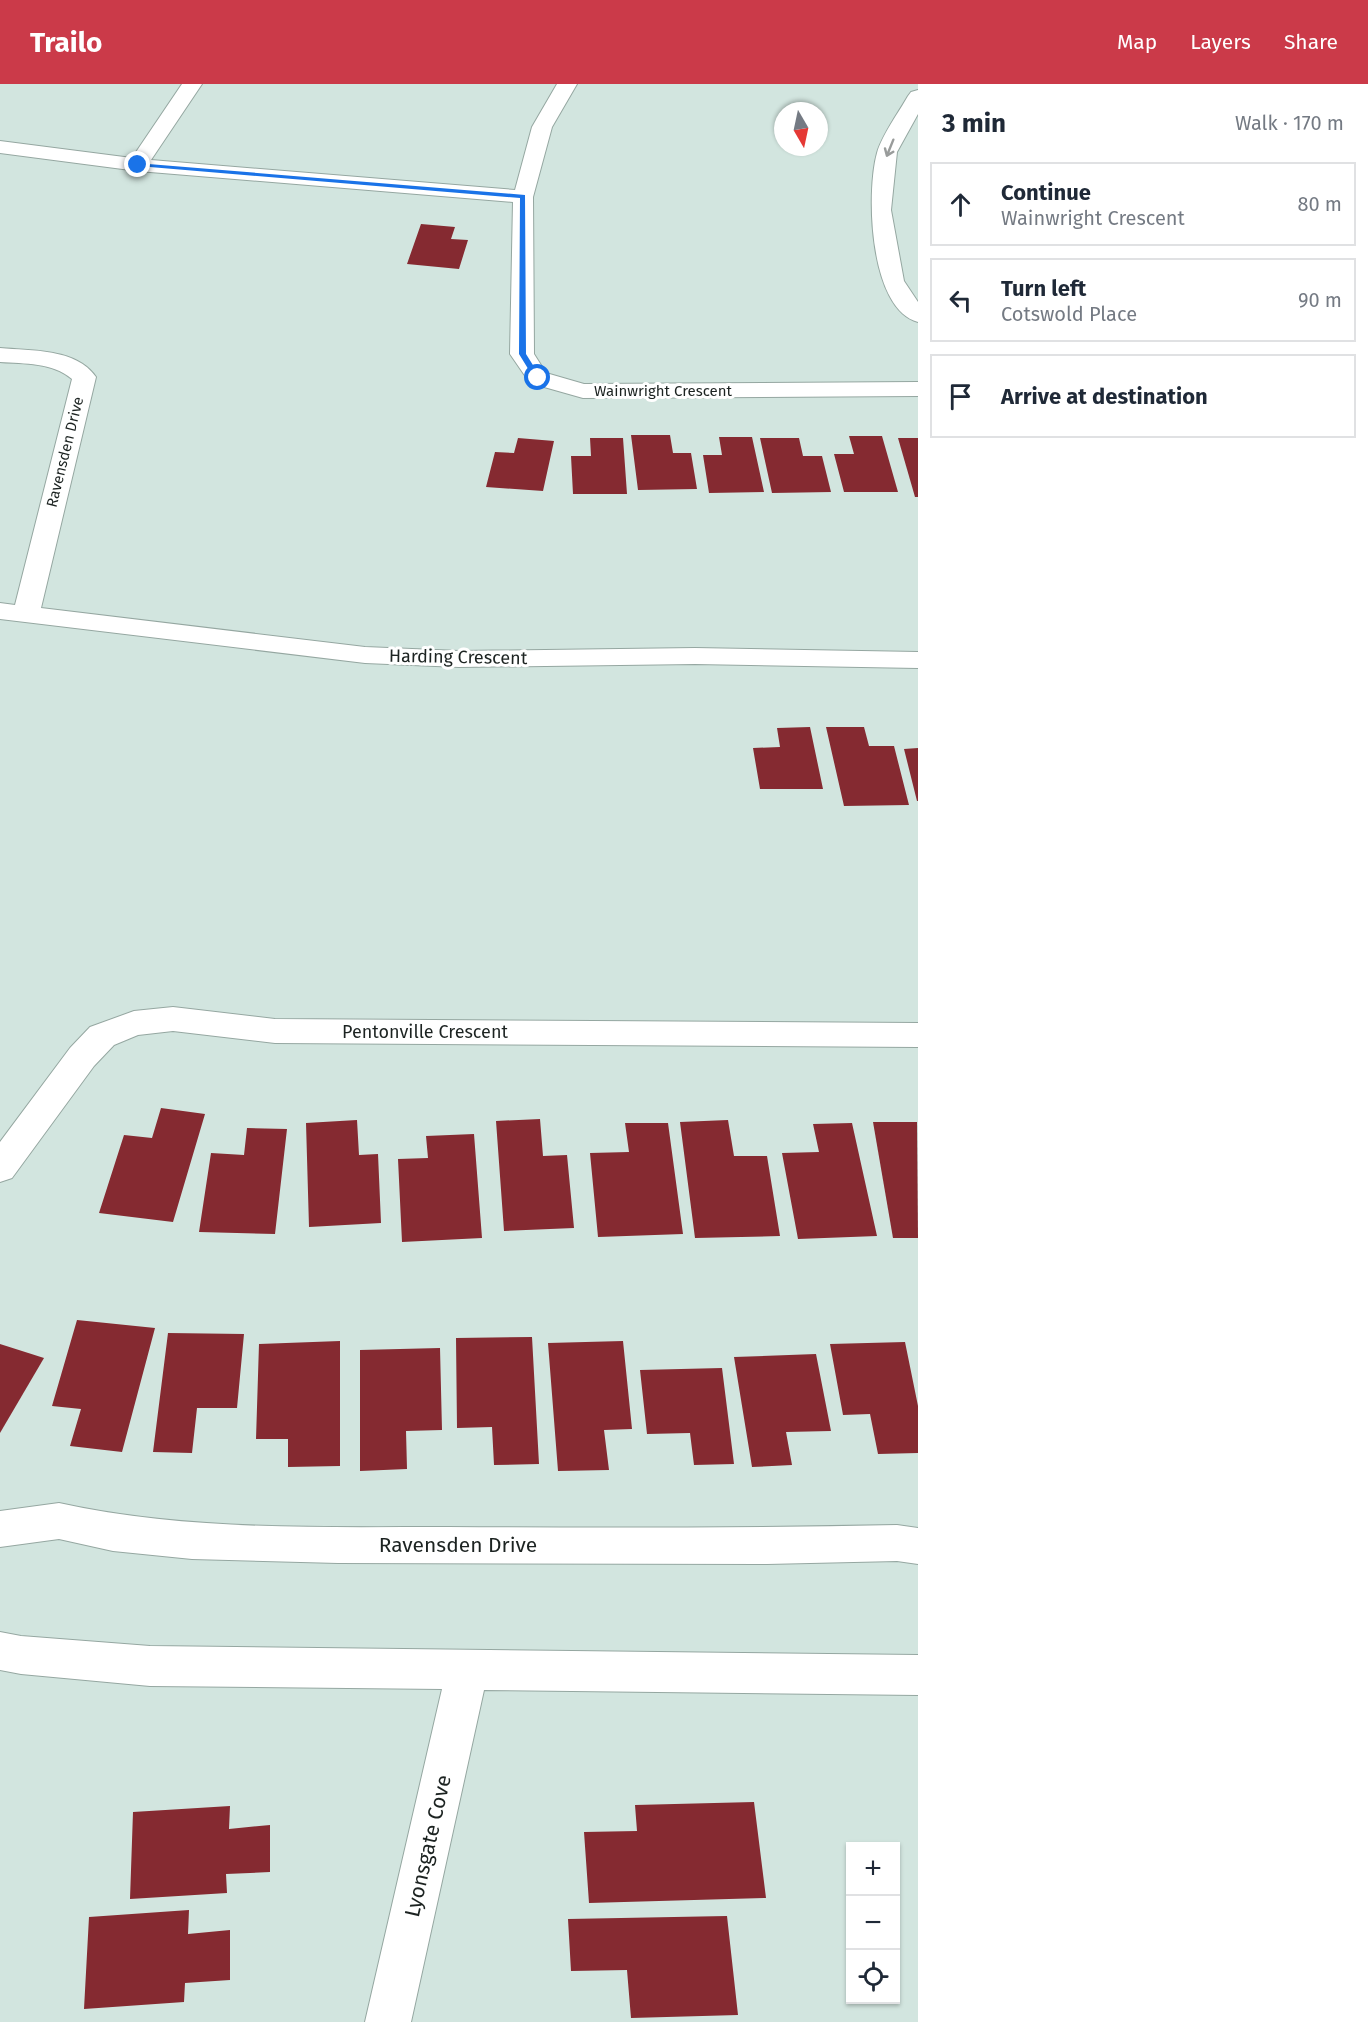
<!DOCTYPE html>
<html lang="en">
<head>
<meta charset="utf-8">
<style>
	:root { --surface:#fff; --page:#f6f6f7; --text:#1f2937; --muted:#747a83; --line:#e0e1e3; --accent:#cb3a49 }
	body { margin:0; font-family:"Fira Sans",sans-serif; background:var(--page); color:var(--text) }
	.controls { position:absolute; right:18px; bottom:18px; display:grid; overflow:hidden; border-radius:0px; box-shadow:0 2px 4px #0004 }
	.controls button { width:54px; height:54px; display:grid; place-items:center; padding:0; border:0; border-bottom:2px solid var(--line); background:var(--surface); color:var(--text); font:30px sans-serif }
	.compass { position:absolute; left:774px; top:18px; width:54px; height:54px; border-radius:50%; background:var(--surface); box-shadow:0 2px 4px #0004; rotate:171deg }
	.stop { position:absolute; width:18px; height:18px; margin:-14px; border:4px solid #1a73e8; border-radius:50%; background:#fff }
	.stop.end { background:#1a73e8; border-color:#fff; box-shadow:0 2px 6px #0008 }
	.list { margin:0; padding:0; list-style:none }
	h2 { display:flex; justify-content:space-between; align-items:center; height:78px; margin:0; padding:0 24px; font-size:26px }
	h2 small { font-size:20px; font-weight:400; color:var(--muted) }
	.list li { display:grid; grid-template-columns:39px 1fr auto; gap:18px; align-items:center; box-sizing:border-box; height:84px; margin:0 12px 12px; padding:0 12px; border:2px solid var(--line); border-radius:0px }
	.list b { display:block; font-size:22px; white-space:nowrap }
	.list p { margin:0; font-size:20px; white-space:nowrap; color:var(--muted) }
	.list em { font-size:20px; font-style:normal; color:var(--muted) }
	.icon { flex:none; width:33px; height:33px; fill:none; stroke:currentColor; stroke-width:2; stroke-linecap:round; stroke-linejoin:round }
	.map { position:relative; flex:none; width:918px; height:1938px; overflow:hidden }
	header { display:flex; align-items:center; gap:36px; box-sizing:border-box; height:84px; padding:0 30px; background:var(--accent); color:#fff }
	header strong { font-size:28px }
	nav { display:flex; gap:33px; margin-inline-start:auto; font-size:21px }
	main { display:flex }
	aside { flex:1; background:var(--surface) }
	.map>svg:first-child { display:block }
</style>
</head>
<body>
<header>
<strong>Trailo</strong>
<nav><a>Map</a><a>Layers</a><a>Share</a></nav>
</header>
<main>
<div class="map">
<svg width="918" height="1938" viewBox="0 0 918 1938">
	<rect width="100%" height="100%" fill="#d2e5df"/>
	<g fill="#852a31">
		<polygon points="421,140 455,143 451,155 468,156 459,185 407,180"/>
		<polygon points="631,351 670,351 673,369 691,369 697,405 638,406"/>
		<polygon points="849,352 882,352 898,408 844,408 834,370 854,370"/>
		<polygon points="719,353 752,353 764,408 709,409 703,371 722,371"/>
		<polygon points="518,354 554,357 543,407 486,403 495,368 514,369"/>
		<polygon points="590,354 623,354 627,410 573,410 571,372 591,372"/>
		<polygon points="760,354 799,354 803,372 822,372 831,408 772,409"/>
		<polygon points="898,354 918,354 918,413 915,413"/>
		<polygon points="810,643 823,705 760,705 753,664 780,663 777,644"/>
		<polygon points="826,643 864,643 869,662 894,662 909,721 844,722"/>
		<polygon points="918,664 918,717 917,717 904,665"/>
		<polygon points="161,1024 205,1030 173,1138 99,1129 124,1051 152,1054"/>
		<polygon points="540,1035 543,1072 567,1071 574,1144 504,1147 496,1037"/>
		<polygon points="357,1036 359,1071 378,1070 381,1139 309,1143 306,1039"/>
		<polygon points="728,1036 734,1072 767,1072 780,1152 695,1154 680,1038"/>
		<polygon points="873,1038 917,1038 918,1154 893,1154"/>
		<polygon points="625,1039 668,1039 683,1150 598,1153 590,1069 629,1068"/>
		<polygon points="852,1039 877,1152 798,1155 782,1069 819,1068 813,1040"/>
		<polygon points="247,1044 287,1045 275,1150 199,1148 211,1069 244,1071"/>
		<polygon points="474,1050 482,1154 402,1158 398,1075 428,1074 426,1052"/>
		<polygon points="77,1236 155,1244 122,1368 70,1362 81,1325 52,1322"/>
		<polygon points="168,1249 244,1250 237,1324 197,1324 192,1369 153,1368"/>
		<polygon points="532,1253 539,1380 494,1381 492,1343 457,1344 456,1254"/>
		<polygon points="340,1257 340,1382 288,1383 288,1355 256,1355 259,1260"/>
		<polygon points="623,1257 632,1345 604,1346 609,1386 558,1387 548,1259"/>
		<polygon points="905,1258 918,1322 918,1369 878,1370 870,1330 843,1331 830,1260"/>
		<polygon points="0,1260 44,1274 0,1349"/>
		<polygon points="440,1264 442,1346 406,1347 407,1385 360,1387 360,1266"/>
		<polygon points="816,1270 831,1347 786,1348 792,1381 752,1383 734,1273"/>
		<polygon points="722,1284 734,1380 694,1381 690,1349 647,1350 640,1286"/>
		<polygon points="754,1718 766,1814 589,1819 584,1748 637,1747 635,1721"/>
		<polygon points="230,1722 229,1745 270,1741 270,1788 226,1790 227,1809 130,1815 133,1728"/>
		<polygon points="189,1826 188,1850 230,1846 230,1896 185,1899 184,1918 84,1925 89,1833"/>
		<polygon points="727,1832 738,1931 631,1934 627,1886 571,1887 568,1835"/>
	</g>
	<g fill="none" stroke-linecap="round" stroke-linejoin="round">
		<g stroke="#95a7a1" stroke-width="2">
			<g id="minor">
				<polygon points="182,0 202,0 151,76 515,106 532,43 557,0 577,0 552,43 533,113 534,270 546,289 584,300 918,298 918,312 583,314 530,299 510,270 513,118 138,87 0,69 0,57 132,74"/>
				<path d="M918,6V30L897,68L891,126L904,197L918,218V238C869,225 866,108 877,69C882,51 899,28 908,12L911,8Z"/>
				<path d="M0,264C31,267 76,264 96,293L41,524L365,563L459,567L695,564L918,568V584L695,580L459,583L365,579L0,535V519L15,521L72,295C52,278 25,280 0,278Z"/>
				<polygon points="173,923 275,935 918,939 918,963 275,959 173,947 138,951 114,961 94,982 12,1094 0,1098 0,1058 70,964 90,943 134,927"/>
				<path d="M59,1419C186,1447 318,1443 448,1443C597,1444 747,1444 897,1441L918,1444V1480L897,1477L767,1480L338,1479L192,1475L113,1467L59,1455L0,1463V1427Z"/>
				<polygon points="0,1548 21,1552 150,1562 918,1571 918,1611 484,1606 411,1938 365,1938 442,1605 150,1602 21,1590 0,1586"/>
			</g>
		</g>
		<use href="#minor" fill="#fff" fill-rule="evenodd"/>
	</g>
	<defs><path id="oneway-shaft" d="M-6 0H5M1.5-3L5.5 0L1.5 3" fill="none" stroke-width="1.6" stroke-linecap="round" stroke-linejoin="round" transform="scale(1.5)"/></defs>
	<use stroke="#999c9b" href="#oneway-shaft" transform="translate(890 64) rotate(112)"/>
	<polygon fill="#1a73e8" points="136,79 525,111 526,270 541,294 535,296 519,270 520,114 138,82"/>
	<g text-anchor="middle" stroke-width="6" stroke-linejoin="round" paint-order="stroke">
		<g font-size="15" fill="#1c2321" stroke="#fff">
			<text x="663" y="312">Wainwright Crescent</text>
			<text transform="translate(65 368) rotate(-76)" y="5">Ravensden Drive</text>
		</g>
		<g font-size="18" fill="#1c2321" stroke="#fff">
			<text transform="translate(458 573) rotate(1)" y="6">Harding Crescent</text>
			<text x="425" y="954">Pentonville Crescent</text>
		</g>
		<g font-size="21" fill="#1c2321" stroke="#fff">
			<text x="458" y="1468">Ravensden Drive</text>
			<text transform="translate(428 1762) rotate(-77)" y="7">Lyonsgate Cove</text>
		</g>
	</g>
</svg>
<div class="controls">
<button>+</button>
<button>−</button>
<button><svg class="icon" aria-label="locate" viewBox="0 0 24 24"><circle cx="12" cy="12" r="6"/><path d="M12 2v4M12 18v4M2 12h4M18 12h4"/></svg></button>
</div>
<svg class="compass" viewBox="-18 -18 36 36"><path d="M0-13l5 13h-10z" fill="#e53935"/><path d="M0 13l5-13h-10z" fill="#747a83"/></svg>
<div class="stop" style="left:538px;top:294px"></div>
<div class="stop end" style="left:138px;top:81px"></div>
</div>
<aside>
<h2>3 min<small>Walk · 170 m</small></h2>
<ul class="list">
<li><svg class="icon" aria-label="ahead" viewBox="0 0 24 24"><path d="M12 20V5M6 11l6-6 6 6"/></svg><div><b>Continue</b><p>Wainwright Crescent</p></div><em>80 m</em></li>
<li><svg class="icon" aria-label="left" viewBox="0 0 24 24"><path d="M17 20v-9H6M10 6l-5 5 5 5"/></svg><div><b>Turn left</b><p>Cotswold Place</p></div><em>90 m</em></li>
<li><svg class="icon" aria-label="arrive" viewBox="0 0 24 24"><path d="M6 21V4h12l-3 4 3 4H6"/></svg><div><b>Arrive at destination</b></div></li>
</ul>
</aside>
</main>
</body>
</html>
